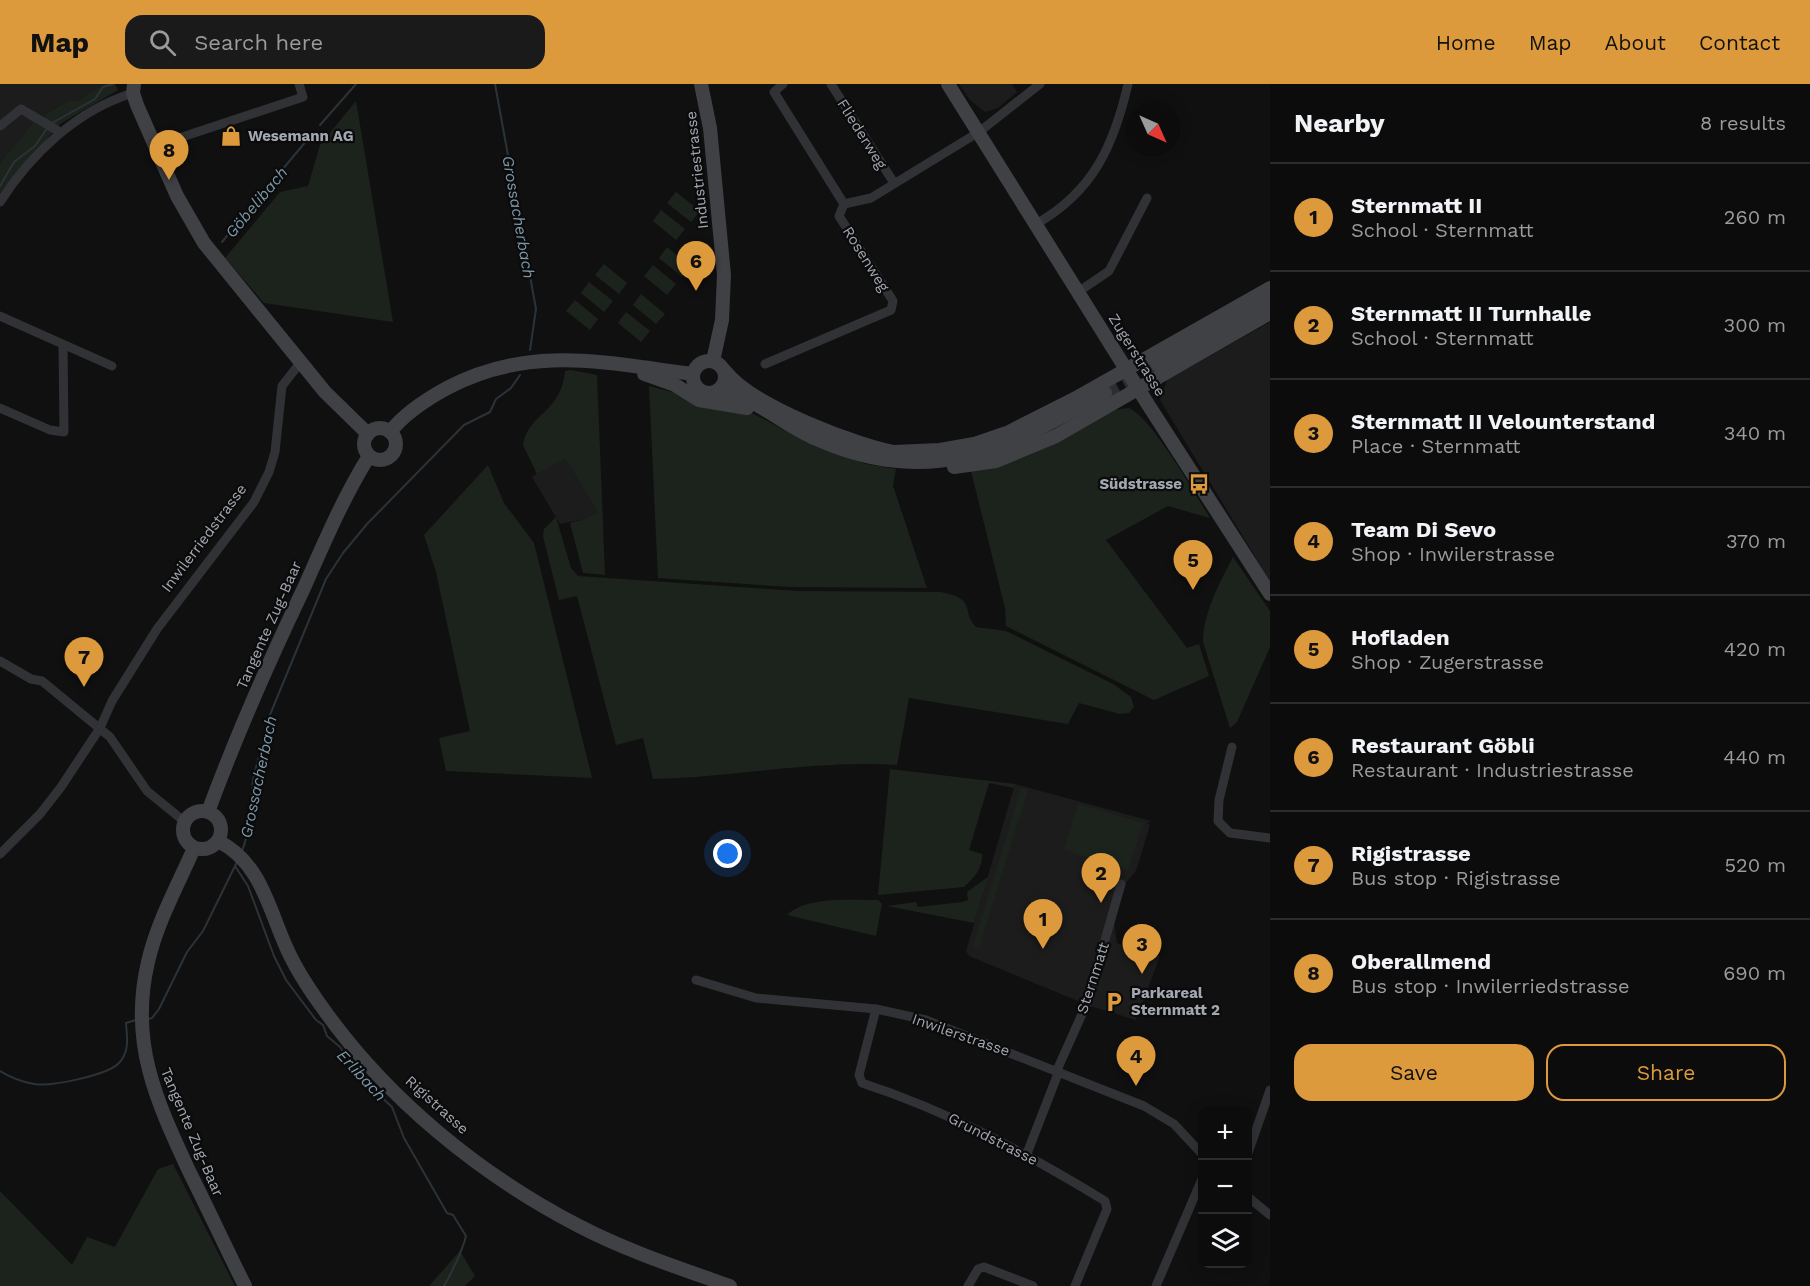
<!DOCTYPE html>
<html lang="en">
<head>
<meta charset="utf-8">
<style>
	:root { --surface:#0c0c0d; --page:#1a1a1b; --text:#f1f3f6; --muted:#9a9b9d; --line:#2c2c2e; --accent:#dc9a3c }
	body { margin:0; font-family:"Work Sans",sans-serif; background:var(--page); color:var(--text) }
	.controls { position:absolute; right:18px; bottom:18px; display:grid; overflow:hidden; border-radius:12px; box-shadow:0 3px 15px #0003 }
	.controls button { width:54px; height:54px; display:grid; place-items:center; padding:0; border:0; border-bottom:2px solid var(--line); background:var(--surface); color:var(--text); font:30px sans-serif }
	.compass { position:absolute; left:1126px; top:18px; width:54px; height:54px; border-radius:50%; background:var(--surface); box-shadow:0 3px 15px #0003; rotate:135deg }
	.you { position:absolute; left:728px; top:770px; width:21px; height:21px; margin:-15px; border:4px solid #fff; border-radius:50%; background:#1a73e8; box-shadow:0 0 0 9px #1a73e833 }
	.badge { display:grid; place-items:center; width:39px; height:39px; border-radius:50%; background:var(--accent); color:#111; font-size:20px; font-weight:700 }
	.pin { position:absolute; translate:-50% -50px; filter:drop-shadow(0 2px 3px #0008) }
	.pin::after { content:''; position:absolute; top:32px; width:21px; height:18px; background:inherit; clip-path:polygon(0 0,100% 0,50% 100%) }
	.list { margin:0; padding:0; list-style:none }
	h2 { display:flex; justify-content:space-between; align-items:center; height:78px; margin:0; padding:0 24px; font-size:26px }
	h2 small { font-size:20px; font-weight:400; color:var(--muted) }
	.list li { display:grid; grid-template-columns:39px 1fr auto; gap:18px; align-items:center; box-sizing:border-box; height:108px; padding:0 24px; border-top:2px solid var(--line) }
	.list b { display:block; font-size:22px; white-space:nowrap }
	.list p { margin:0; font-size:20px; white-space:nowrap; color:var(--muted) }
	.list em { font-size:20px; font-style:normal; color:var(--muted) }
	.actions { display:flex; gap:12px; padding:18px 24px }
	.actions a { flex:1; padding:14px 0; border:2px solid var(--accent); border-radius:18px; text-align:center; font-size:21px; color:var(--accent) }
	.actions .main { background:var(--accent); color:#111 }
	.icon { flex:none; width:33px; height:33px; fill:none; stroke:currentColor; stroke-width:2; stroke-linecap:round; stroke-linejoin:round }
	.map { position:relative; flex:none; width:1270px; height:1202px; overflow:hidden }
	header { display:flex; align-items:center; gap:36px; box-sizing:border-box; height:84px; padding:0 30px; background:var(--accent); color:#111 }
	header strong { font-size:28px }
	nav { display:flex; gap:33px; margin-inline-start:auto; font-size:21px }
	.search { width:420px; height:54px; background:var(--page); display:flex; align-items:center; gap:15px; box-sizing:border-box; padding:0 21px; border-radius:18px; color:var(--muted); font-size:22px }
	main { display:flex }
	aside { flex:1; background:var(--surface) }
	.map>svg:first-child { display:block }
</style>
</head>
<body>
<header>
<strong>Map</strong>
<div class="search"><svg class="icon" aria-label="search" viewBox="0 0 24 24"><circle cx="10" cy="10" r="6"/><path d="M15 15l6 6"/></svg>Search here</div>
<nav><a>Home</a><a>Map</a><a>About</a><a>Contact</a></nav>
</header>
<main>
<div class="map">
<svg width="1270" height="1202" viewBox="0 0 1270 1202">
	<rect width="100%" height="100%" fill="#101011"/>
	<g fill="#1c1c1d">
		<polygon points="0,0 104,0 79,16 68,17 35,36 0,79"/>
		<polygon points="959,0 1012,0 1017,8 998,24 985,28 970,16"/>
		<polygon points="1270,238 1270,497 1160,316 1167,296"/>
		<polygon points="565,373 598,428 585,435 560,440 532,393"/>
		<polygon points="1015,700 1151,737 1147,739 1150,741 1136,787 1124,801 1114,838 1117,859 1160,872 1136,936 1090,922 969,872 966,867"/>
	</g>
	<g fill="#1c231d">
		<polygon points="104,0 115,0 118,6 60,40 0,109 0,79 35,36 68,17 79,16"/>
		<polygon points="356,17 393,238 264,219 225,174 280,108 308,102 320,61"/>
		<polygon points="676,108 700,127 691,138 667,119"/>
		<polygon points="661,126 685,145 676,156 653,137"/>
		<polygon points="667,163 691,183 682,193 659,174"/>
		<polygon points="604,180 627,199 619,210 595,191"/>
		<polygon points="653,181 676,200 667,211 644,192"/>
		<polygon points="589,198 613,217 604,228 581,209"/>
		<polygon points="641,210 665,230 656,240 633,221"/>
		<polygon points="575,216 598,235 590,246 566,227"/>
		<polygon points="626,228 650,247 641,258 618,239"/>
		<path d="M571,286L597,291L605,491L583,489L570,439L585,435L598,428L565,374L537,390L523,361C528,329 561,330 565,287Z"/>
		<polygon points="649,302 750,328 819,364 866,380 896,385 893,402 927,504 789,503 658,494"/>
		<path d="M1129,324C1151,333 1196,411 1210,434L1168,422L1106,456L1187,564L1199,560L1209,592L1154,616L1006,542L1005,524L971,387L1063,355L1114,326Z"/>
		<polygon points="488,381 504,419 534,459 592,694 446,687 439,654 470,647 436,488 424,451"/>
		<path d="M556,433L571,484L578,492L798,507L940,508C978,515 960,525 976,543L1006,547L1113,600L1131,613L1134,623L1129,629L1120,630L1079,619L1068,640L909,614L897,681C815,676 735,693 653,695L643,654L616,661L577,512L559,516L543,452L544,445Z"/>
		<path d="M1233,473L1270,527V563L1237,638L1230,644L1203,558C1203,529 1220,498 1233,473Z"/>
		<path d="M890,685L1015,700L1014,704L989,699L969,766L982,770C983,784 974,794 964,803L878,811Z"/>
		<polygon points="1021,704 1028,706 979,864 973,862"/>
		<polygon points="1078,720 1143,739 1128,786 1064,766"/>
		<polygon points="988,793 974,839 887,822 916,818 918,823 962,818 968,816 967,808"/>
		<path d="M878,816L882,820L876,852L787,831C806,812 853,816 878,816Z"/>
		<polygon points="173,1080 235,1202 0,1202 0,1107 72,1181 87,1153 115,1163 158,1085"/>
		<polygon points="460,1167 475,1192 465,1202 429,1202"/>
	</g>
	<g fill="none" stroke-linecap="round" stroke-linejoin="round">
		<g stroke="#2b3338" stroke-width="2">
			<polyline points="495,0 536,225 530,266"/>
			<polyline points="52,39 95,15 103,3 113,0"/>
			<polyline points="320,41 356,0"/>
			<polyline points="0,102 14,78 35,62 48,43"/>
			<polyline points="222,158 312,50"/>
			<path d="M242,767C251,744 250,721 253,697C256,677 266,659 267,638L326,495L343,469L367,440L464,341L490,328L496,315L511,304L520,291"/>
			<path d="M235,782L248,802L274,872L286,896L316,936L323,941L327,952L340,963L358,989L370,997L377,1009L392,1023L404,1054L447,1129L453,1131L466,1152C463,1165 451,1190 444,1202"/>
			<polyline points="148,935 152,934 159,925 187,868 203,847 237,778"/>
			<path d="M0,987C10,993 23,998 34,1000C51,1003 108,991 119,979C130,967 127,953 126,939L136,936"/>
		</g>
		<polyline stroke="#2d2e31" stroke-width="14" stroke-dasharray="14 7" stroke-linecap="butt" points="1105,309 1157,280"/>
		<g stroke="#313235" stroke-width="9">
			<polyline points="783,0 774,8 844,120"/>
			<polyline points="831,0 894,99"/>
			<polyline points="0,42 21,25 60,48"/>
			<polyline points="155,62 303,13 299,0"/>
			<path d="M0,118C31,70 77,26 133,9"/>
			<polyline points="844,120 871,114 979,48 1040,0"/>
			<path d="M1036,140C1093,108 1114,61 1128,0"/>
			<polyline points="1078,208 1109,187 1147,114"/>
			<polyline points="0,232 112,282"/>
			<polyline points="765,280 891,226 893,217 839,132 844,120"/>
			<polyline points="0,324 50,346 64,348 63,261"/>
			<polyline points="0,577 31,595 42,597 110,653 147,707 185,738"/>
			<polyline points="1232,663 1219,716 1218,737 1230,749 1270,754"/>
			<polyline points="0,770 40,730 61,703 100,644 112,617 157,545 254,418 269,388 275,368 282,302 300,279"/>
			<polyline points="696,896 756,914 876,925 926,936 1144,1022 1174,1040 1202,1070"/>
			<path d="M876,925L859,991L862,999C948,1027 1028,1070 1105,1117L1107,1125L1075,1202"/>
			<polyline points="1057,986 1087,919 1121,800"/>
			<polyline points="1248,1069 1270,1006"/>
			<polyline points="1026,1072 1059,987"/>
			<polyline points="1248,1113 1270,1131"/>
			<polyline points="968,1202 978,1185 984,1183 1033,1202"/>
			<polyline points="1156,1202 1202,1095"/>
		</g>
		<g stroke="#3f4145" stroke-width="14">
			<polyline points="134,0 133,9 137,21 177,112 204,159 325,308 368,350"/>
			<polyline points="701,0 710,44 724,191 722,236 713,277"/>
			<polyline points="948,0 1149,322 1270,510"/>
			<circle cx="709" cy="293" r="16"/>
			<polyline points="1157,280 1270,216"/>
			<path d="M725,287C752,322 858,363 903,370"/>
			<polyline points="644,290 675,301 699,316 747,324"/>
			<path d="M718,306C749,310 783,340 812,353C929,406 1002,367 1105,309"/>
			<circle cx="380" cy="360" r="16"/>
			<path d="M390,348C404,330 427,315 447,304C531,260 605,279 693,290"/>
			<polyline points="894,368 940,366 974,360 1009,348 1076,314 1270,204"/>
			<polyline points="954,383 996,377 1056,352 1270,229"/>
			<circle cx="202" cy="746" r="19"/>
			<path d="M208,728C236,652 269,577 304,504C324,459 343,414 369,372"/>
			<path d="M218,757C261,778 269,826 287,865C296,885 309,905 322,923C386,1014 480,1091 579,1142C627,1167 679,1184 730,1202"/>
			<path d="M194,764C178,801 157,838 148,878C129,958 156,1016 189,1087C208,1125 226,1164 245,1202"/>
		</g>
	</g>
	<defs>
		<g id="shop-bare" transform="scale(1.62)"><path d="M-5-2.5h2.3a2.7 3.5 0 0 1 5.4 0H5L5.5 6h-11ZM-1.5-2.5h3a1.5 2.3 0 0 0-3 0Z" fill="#dc9a3c" stroke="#0b0b0c" stroke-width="2.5" paint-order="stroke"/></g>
		<g id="bus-bare" transform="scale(1.62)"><path d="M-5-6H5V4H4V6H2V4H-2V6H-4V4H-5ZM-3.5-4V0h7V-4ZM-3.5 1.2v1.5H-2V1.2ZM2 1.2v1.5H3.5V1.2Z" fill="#dc9a3c" stroke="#0b0b0c" stroke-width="2.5" paint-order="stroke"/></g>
		<g id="parking-bare" transform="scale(1.62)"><path d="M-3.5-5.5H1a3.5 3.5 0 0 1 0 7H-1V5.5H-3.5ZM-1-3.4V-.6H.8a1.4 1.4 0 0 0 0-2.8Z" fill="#dc9a3c" stroke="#0b0b0c" stroke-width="2.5" paint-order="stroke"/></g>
	</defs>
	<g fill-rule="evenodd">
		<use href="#shop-bare" x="231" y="52"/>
		<use href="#bus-bare" x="1199" y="400"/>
		<use href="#parking-bare" x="1114" y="918"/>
	</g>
	<g text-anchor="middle" stroke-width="4.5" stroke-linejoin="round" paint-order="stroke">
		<g font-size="15" fill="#a2a7b0" stroke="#0b0b0c">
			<text transform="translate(862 50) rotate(58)" y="5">Fliederweg</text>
			<text transform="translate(697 86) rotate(-96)" y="5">Industriestrasse</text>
			<text transform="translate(866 175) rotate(58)" y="5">Rosenweg</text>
			<text transform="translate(1137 271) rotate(58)" y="5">Zugerstrasse</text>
			<text transform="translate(204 454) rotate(-53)" y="5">Inwilerriedstrasse</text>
			<text transform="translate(269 541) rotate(-66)" y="5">Tangente Zug-Baar</text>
			<text transform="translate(1093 894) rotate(-72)" y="5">Sternmatt</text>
			<text transform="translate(961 951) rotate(19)" y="5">Inwilerstrasse</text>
			<text transform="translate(437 1021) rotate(42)" y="5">Rigistrasse</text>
			<text transform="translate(192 1048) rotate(67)" y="5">Tangente Zug-Baar</text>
			<text transform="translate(993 1055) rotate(27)" y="5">Grundstrasse</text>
		</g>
		<g font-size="15" font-weight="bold" fill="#a2a7b0" stroke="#0b0b0c" text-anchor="start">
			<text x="248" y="57">Wesemann AG</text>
			<text x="1182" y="405" text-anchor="end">Südstrasse</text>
			<text x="1131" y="914">Parkareal<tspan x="1131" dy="17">Sternmatt 2</tspan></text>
		</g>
		<g font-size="16" font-style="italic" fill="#7c97a8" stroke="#0b0b0c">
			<text transform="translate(256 118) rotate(-50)" y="6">Göbelibach</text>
			<text transform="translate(519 133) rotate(80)" y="6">Grossacherbach</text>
			<text transform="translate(258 693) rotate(-78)" y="6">Grossacherbach</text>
			<text transform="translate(362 991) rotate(47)" y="6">Erlibach</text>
		</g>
	</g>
</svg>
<div class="controls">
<button>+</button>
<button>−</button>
<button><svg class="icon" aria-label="layers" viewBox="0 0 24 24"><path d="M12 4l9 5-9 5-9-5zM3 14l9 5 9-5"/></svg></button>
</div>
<svg class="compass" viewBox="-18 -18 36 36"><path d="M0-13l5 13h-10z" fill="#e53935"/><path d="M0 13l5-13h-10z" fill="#9a9b9d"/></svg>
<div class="you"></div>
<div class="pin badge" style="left:1043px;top:865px">1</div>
<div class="pin badge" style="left:1101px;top:819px">2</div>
<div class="pin badge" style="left:1142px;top:890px">3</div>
<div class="pin badge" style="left:1136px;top:1002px">4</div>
<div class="pin badge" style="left:1193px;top:506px">5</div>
<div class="pin badge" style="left:696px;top:207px">6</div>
<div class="pin badge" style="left:84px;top:603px">7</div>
<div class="pin badge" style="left:169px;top:96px">8</div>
</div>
<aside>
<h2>Nearby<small>8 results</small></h2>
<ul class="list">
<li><span class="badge">1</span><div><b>Sternmatt II</b><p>School · Sternmatt</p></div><em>260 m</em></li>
<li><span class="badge">2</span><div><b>Sternmatt II Turnhalle</b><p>School · Sternmatt</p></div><em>300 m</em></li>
<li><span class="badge">3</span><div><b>Sternmatt II Velounterstand</b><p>Place · Sternmatt</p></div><em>340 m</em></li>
<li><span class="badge">4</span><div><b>Team Di Sevo</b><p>Shop · Inwilerstrasse</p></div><em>370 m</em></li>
<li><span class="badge">5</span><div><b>Hofladen</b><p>Shop · Zugerstrasse</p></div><em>420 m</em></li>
<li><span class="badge">6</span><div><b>Restaurant Göbli</b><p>Restaurant · Industriestrasse</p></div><em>440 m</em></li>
<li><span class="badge">7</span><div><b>Rigistrasse</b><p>Bus stop · Rigistrasse</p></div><em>520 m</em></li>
<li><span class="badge">8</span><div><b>Oberallmend</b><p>Bus stop · Inwilerriedstrasse</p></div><em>690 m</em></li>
</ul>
<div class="actions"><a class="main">Save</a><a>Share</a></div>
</aside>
</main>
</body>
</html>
